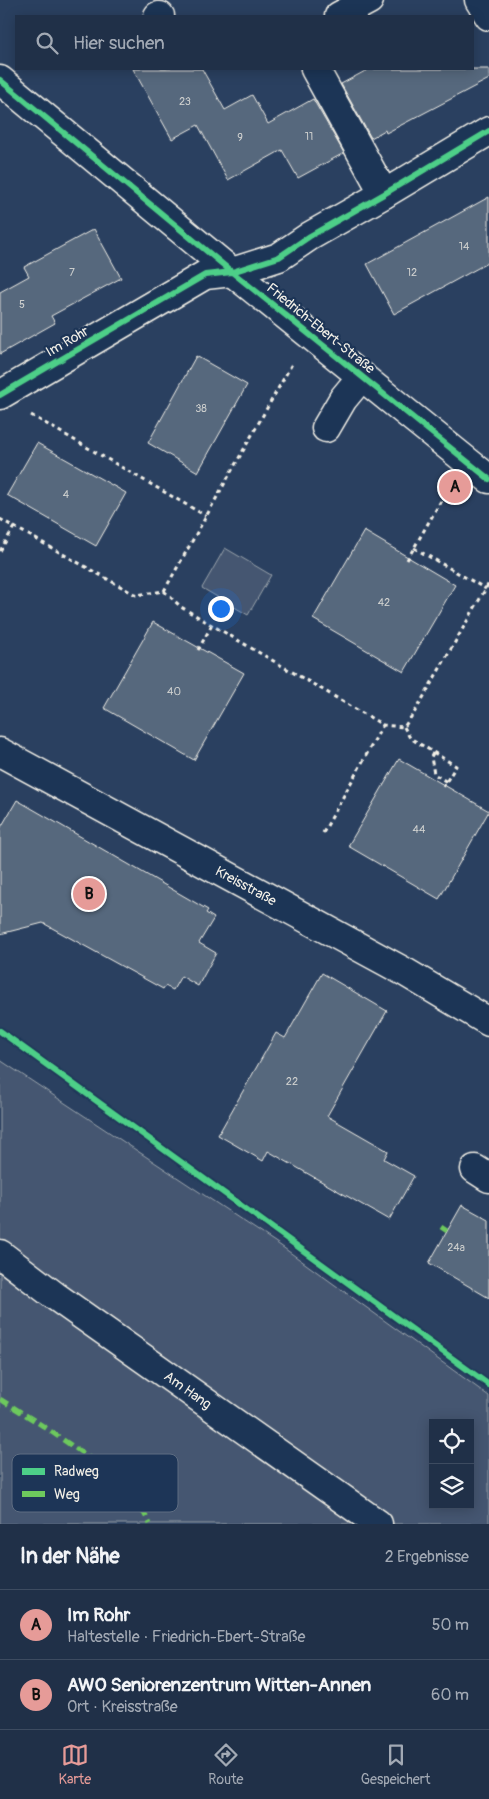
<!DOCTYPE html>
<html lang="de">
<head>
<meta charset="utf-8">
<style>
	:root { --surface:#203048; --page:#2d3c52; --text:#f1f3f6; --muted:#a2a9b4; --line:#3d4b60; --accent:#e69b98 }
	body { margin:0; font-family:Pangolin,sans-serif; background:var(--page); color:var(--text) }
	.controls { position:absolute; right:15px; bottom:15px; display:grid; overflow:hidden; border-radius:0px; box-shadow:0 2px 12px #0003 }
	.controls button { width:45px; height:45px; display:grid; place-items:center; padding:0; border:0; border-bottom:1px solid var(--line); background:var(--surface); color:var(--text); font:25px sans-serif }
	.you { position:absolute; left:220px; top:608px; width:18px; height:18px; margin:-12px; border:4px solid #fff; border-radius:50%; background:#1a73e8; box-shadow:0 0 0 8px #1a73e833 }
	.badge { display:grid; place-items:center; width:32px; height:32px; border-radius:50%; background:var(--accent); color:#111; font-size:16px; font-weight:700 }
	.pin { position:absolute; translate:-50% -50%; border:2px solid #fff; box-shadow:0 1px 5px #0006 }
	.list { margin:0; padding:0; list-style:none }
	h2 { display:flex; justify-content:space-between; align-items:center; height:65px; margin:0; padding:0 20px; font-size:21px }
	h2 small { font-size:16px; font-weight:400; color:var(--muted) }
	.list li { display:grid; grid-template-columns:32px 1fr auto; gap:15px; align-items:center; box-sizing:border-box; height:70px; padding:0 20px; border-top:1px solid var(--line) }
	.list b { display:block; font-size:19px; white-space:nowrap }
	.list p { margin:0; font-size:16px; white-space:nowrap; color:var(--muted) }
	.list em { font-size:16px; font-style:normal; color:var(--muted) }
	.icon { flex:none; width:28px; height:28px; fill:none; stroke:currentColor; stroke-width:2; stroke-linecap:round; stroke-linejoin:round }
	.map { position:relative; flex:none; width:489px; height:1524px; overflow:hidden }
	.search { position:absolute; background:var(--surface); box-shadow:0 2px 12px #0003; left:15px; right:15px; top:15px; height:55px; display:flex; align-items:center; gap:12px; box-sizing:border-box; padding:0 18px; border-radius:0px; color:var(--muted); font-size:19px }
	.sheet { height:205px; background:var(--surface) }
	nav { display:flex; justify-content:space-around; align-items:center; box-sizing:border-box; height:70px; border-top:1px solid var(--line); background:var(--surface); font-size:14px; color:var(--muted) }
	nav a { display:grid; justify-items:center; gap:2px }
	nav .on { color:var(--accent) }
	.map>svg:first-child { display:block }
</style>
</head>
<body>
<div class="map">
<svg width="489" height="1524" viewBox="0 0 489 1524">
	<rect width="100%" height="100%" fill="#2a4060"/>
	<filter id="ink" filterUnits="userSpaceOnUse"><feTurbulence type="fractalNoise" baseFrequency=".02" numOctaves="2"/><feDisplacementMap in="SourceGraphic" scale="10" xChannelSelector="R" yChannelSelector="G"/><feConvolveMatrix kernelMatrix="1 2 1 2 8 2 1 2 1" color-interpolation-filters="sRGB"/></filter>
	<g filter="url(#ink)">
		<g fill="#445771" stroke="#9ca4ac" fill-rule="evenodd">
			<polygon points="225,548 271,575 248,615 202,588"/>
			<path d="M0,1060L281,1246L489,1396V1524H0ZM433,1423H470V1505H433Z"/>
		</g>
		<g fill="#56677d" stroke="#f4f1e8">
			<polygon points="133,69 202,69 225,110 252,95 268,124 313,99 344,153 298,178 282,150 228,180 198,125 172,139"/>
			<polygon points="369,69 489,69 489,79 386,133 385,130 371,138 341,84"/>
			<polygon points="489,197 489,262 394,314 367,264"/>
			<polygon points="94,229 121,278 51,316 55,323 0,354 0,292 29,276 24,267"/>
			<polygon points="196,356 247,385 198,472 148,443"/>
			<polygon points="37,443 126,493 96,546 7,495"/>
			<polygon points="364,531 455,585 404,672 313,619"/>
			<polygon points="153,622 244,673 194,760 104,708"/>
			<polygon points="399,759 489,811 439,899 348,846"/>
			<polygon points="17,800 208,910 206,913 214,918 199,943 216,953 198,986 181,976 173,990 165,986 163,989 43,923 0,934 0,829"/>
			<polygon points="322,973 387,1011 327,1116 388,1151 384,1159 414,1176 389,1220 268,1151 263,1161 218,1135 276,1033 285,1038"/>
			<polygon points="462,1205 489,1220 489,1298 429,1263"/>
		</g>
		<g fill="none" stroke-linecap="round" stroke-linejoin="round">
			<g stroke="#f4f1e8" stroke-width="31">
				<g id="minor">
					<polyline points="479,0 489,16"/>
					<polyline points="158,16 160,16"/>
					<polyline points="339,16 369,0"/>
					<polyline points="315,69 384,194"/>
					<polyline points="0,80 232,272 489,479"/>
					<polyline points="0,395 205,275 232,272 279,257 310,236 384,194 489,131"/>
					<polyline points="326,428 343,399 362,376"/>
					<path id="s1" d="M0,752L405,972L489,1022"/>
					<polyline points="475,1169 489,1178"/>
					<path id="s2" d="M0,1254L55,1296L378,1524"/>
				</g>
			</g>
			<g stroke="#f4f1e8" stroke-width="3" stroke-dasharray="4 4" stroke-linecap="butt">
				<polyline points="31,415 206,516"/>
				<polyline points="0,519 136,595 164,591 293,362"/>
				<polyline points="414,548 486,589"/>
				<polyline points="0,551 14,527"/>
				<polyline points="407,560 449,487"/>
				<polyline points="164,591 181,607 383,725 404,727 416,710 489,583"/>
				<polyline points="198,650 212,625"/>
				<polyline points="404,727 410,738 456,766 443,787"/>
				<polyline points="433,753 431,757 434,774 447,782"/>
				<polyline points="323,833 383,725"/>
			</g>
			<use href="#minor" stroke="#1d3557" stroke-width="28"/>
			<g stroke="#6dc95d" stroke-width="5" stroke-dasharray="10 5" stroke-linecap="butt">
				<polyline points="441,1227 447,1231"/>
				<polyline points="0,1399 40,1424 97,1463 144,1513 150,1524"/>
			</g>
			<g stroke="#1d3557" stroke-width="9">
				<g id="cycleway">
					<polyline points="0,80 232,272 489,479"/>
					<polyline points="0,395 205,275 232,272 279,257 310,236 384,194 489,131"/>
					<polyline points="0,1031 489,1385"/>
				</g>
			</g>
			<use href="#cycleway" stroke="#4dcf88" stroke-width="6"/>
		</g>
	</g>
	<g text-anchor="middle" stroke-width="4.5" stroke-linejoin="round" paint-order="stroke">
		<g font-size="11" fill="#cccecd">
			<text x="185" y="105">23</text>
			<text x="309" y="140">11</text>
			<text x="240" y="141">9</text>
			<text x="464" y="250">14</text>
			<text x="72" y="276">7</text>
			<text x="412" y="276">12</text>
			<text x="22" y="308">5</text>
			<text x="201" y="412">38</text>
			<text x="66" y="498">4</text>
			<text x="384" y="606">42</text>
			<text x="174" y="695">40</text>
			<text x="419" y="833">44</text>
			<text x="292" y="1085">22</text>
			<text x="456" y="1251">24a</text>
		</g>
		<g font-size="14" fill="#f4f1e8" stroke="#1d3557">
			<text transform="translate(321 328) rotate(39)" y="5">Friedrich-Ebert-Straße</text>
			<text transform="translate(67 341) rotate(-30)" y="5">Im Rohr</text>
			<text dy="5" stroke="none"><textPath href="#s1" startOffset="280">Kreisstraße</textPath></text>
			<text dy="5" stroke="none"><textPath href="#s2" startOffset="232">Am Hang</textPath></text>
		</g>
	</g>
	<rect x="12" y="1454" width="166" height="58" rx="8" fill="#1d3557" stroke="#5e6d82" stroke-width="1"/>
	<rect x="22" y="1468" width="23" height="7" fill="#4dcf88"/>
	<rect x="22" y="1491" width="23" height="6" fill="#6dc95d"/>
	<g font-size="14" fill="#f4f1e8">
		<text x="54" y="1476">Radweg</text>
		<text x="54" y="1499">Weg</text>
	</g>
</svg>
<div class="controls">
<button><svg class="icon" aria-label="locate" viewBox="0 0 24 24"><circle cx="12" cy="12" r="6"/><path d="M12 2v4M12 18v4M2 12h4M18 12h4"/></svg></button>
<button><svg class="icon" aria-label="layers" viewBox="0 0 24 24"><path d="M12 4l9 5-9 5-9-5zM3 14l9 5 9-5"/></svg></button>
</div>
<div class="you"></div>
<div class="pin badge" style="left:455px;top:487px">A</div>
<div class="pin badge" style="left:89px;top:894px">B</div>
<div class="search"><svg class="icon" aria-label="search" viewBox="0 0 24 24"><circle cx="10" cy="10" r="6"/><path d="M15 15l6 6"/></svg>Hier suchen</div>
</div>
<section class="sheet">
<h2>In der Nähe<small>2 Ergebnisse</small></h2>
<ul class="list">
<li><span class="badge">A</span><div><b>Im Rohr</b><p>Haltestelle · Friedrich-Ebert-Straße</p></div><em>50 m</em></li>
<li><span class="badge">B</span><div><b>AWO Seniorenzentrum Witten-Annen</b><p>Ort · Kreisstraße</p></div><em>60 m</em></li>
</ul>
</section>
<nav>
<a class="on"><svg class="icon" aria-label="map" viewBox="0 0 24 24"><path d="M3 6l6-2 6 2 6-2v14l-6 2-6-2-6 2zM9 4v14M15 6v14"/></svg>Karte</a>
<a><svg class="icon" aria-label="directions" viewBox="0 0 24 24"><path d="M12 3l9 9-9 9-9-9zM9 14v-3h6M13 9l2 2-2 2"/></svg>Route</a>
<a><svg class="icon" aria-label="saved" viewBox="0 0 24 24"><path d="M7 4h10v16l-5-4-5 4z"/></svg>Gespeichert</a>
</nav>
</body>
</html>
